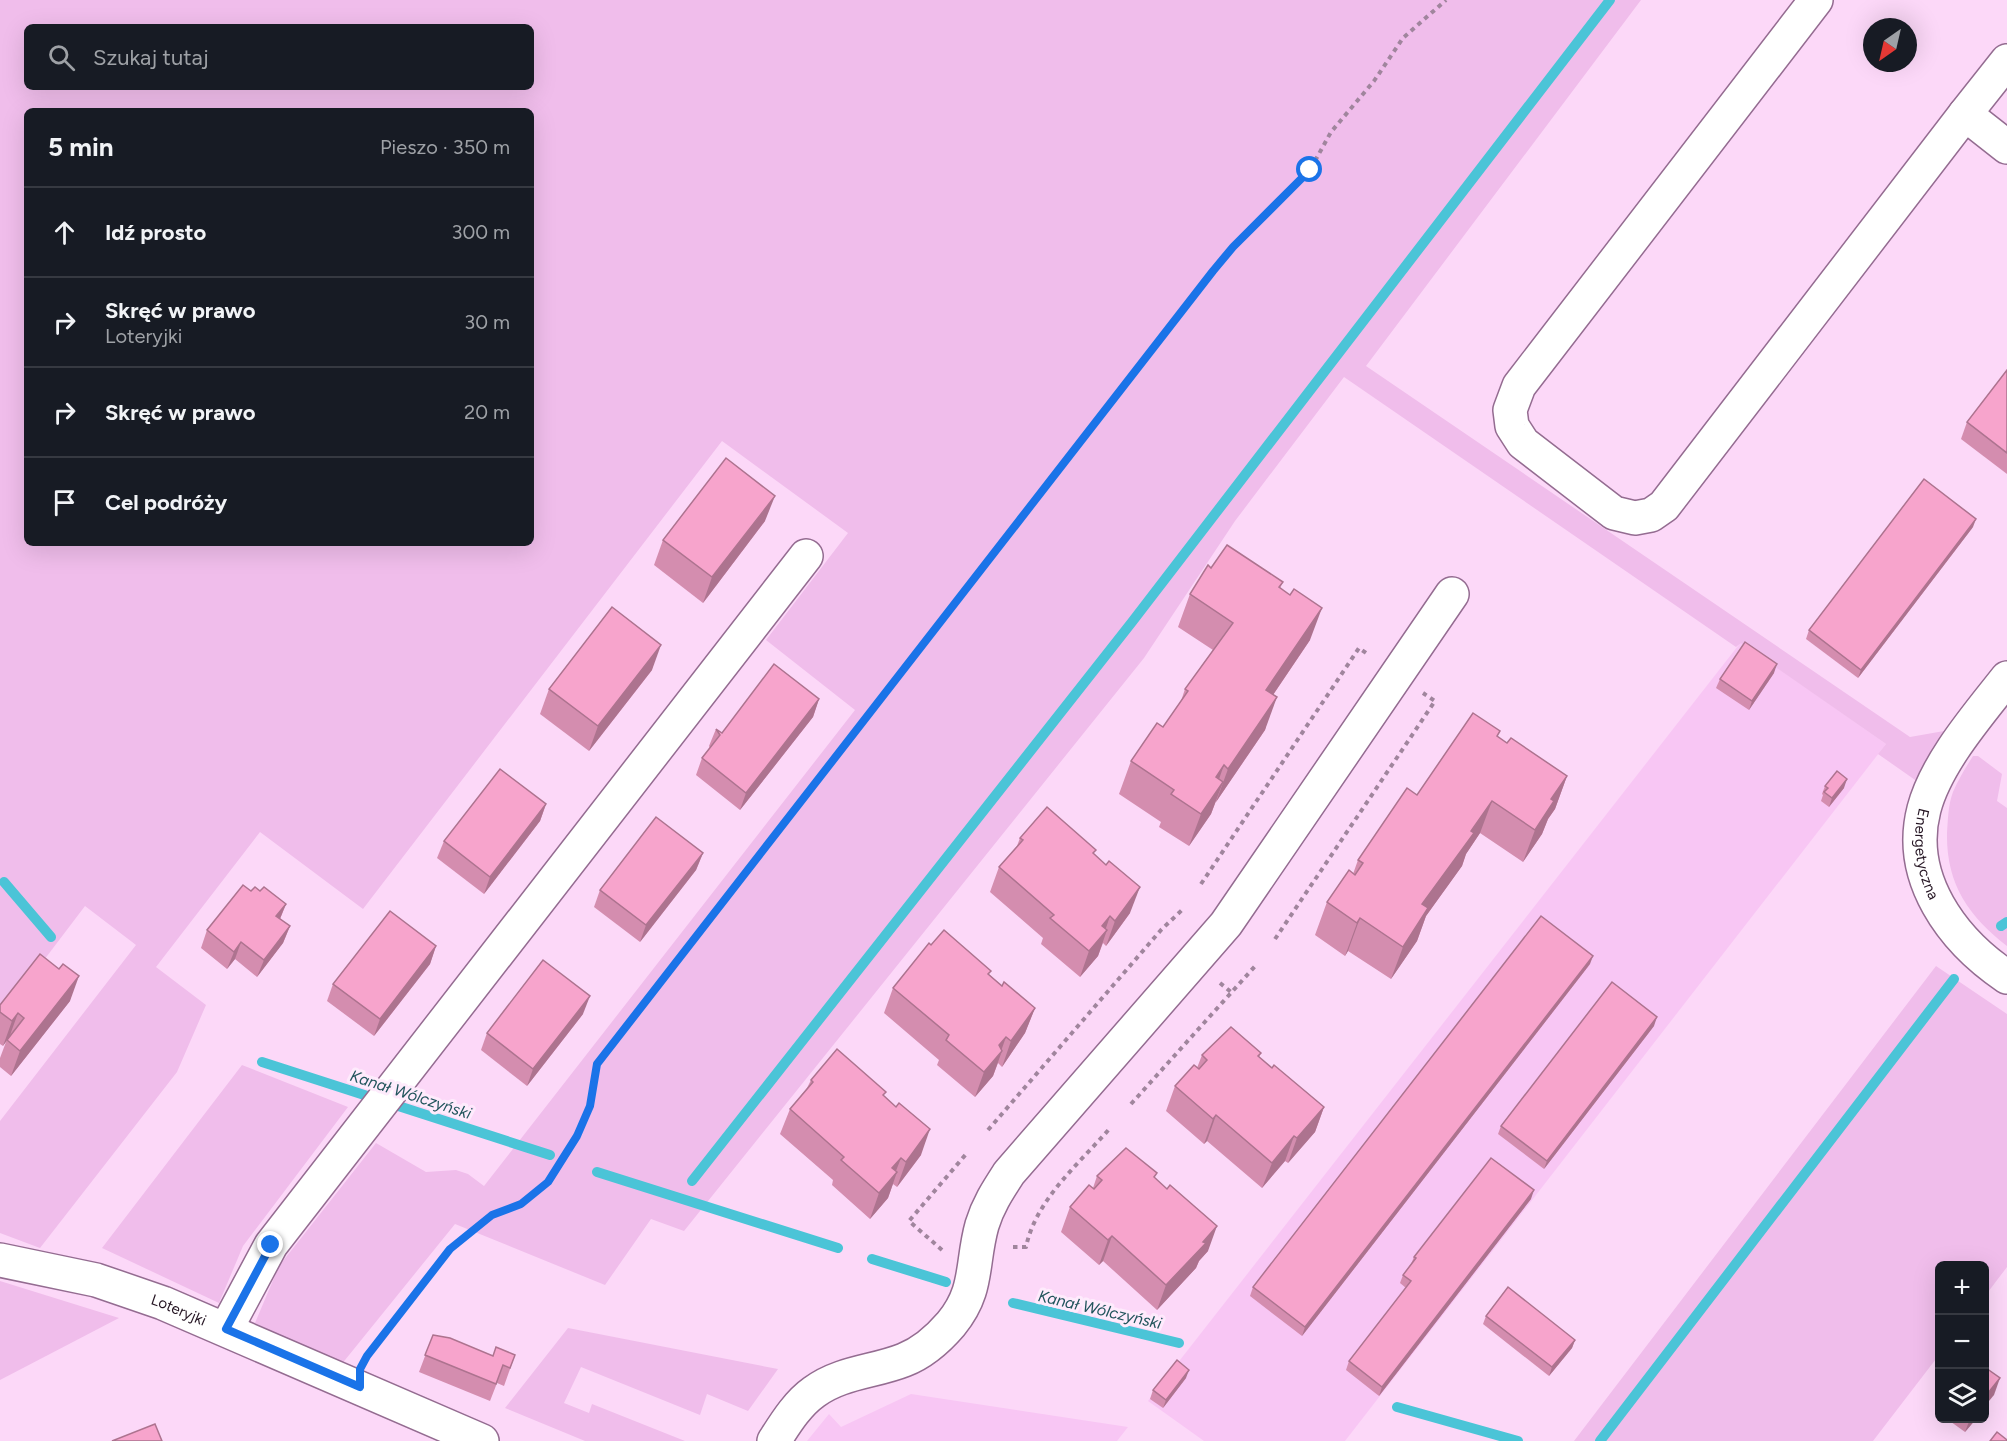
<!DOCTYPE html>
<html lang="pl">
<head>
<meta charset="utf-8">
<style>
	:root { --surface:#171b24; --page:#20242c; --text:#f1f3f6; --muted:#9ea1a6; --line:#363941 }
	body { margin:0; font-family:Figtree,sans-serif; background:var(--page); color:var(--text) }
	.controls { position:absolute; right:18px; bottom:18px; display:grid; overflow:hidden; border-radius:9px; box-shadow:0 6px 24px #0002 }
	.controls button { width:54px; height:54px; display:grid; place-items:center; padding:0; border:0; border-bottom:2px solid var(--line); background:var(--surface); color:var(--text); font:30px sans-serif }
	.compass { position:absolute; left:1863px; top:18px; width:54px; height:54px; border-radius:50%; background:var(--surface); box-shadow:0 6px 24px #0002; rotate:214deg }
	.stop { position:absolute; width:18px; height:18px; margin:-14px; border:4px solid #1a73e8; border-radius:50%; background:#fff }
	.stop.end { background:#1a73e8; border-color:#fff; box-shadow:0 2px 6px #0008 }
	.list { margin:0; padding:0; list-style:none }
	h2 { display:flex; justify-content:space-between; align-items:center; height:78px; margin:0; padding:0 24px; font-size:26px }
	h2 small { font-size:20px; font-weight:400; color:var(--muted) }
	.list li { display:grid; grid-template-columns:39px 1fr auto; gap:18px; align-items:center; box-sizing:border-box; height:90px; padding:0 24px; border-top:2px solid var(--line) }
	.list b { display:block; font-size:22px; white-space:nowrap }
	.list p { margin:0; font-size:20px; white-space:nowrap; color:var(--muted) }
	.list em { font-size:20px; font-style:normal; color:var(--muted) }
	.icon { flex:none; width:33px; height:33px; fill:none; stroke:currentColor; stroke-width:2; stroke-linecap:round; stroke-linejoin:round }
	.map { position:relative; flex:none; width:2007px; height:1441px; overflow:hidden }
	.search { position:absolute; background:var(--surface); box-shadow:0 6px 24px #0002; left:24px; top:24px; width:510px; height:66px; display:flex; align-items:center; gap:15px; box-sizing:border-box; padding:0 21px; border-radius:9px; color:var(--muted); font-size:22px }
	.panel { position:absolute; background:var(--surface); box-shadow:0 6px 24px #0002; left:24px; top:108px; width:510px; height:438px; border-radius:9px }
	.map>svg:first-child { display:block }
</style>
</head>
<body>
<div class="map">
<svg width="2007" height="1441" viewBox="0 0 2007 1441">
	<rect width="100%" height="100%" fill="#fcd8f8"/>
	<g fill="#f8c6f4">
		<polygon points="1741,642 1886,744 1345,1441 1204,1441 1148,1401"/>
		<polygon points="911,1394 1128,1427 1117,1441 807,1441 829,1414 841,1427"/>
	</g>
	<g fill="#f0bdeb" fill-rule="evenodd">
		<path d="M0,0H1641L1366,366L1910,737L1944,731L1930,753L1918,782L1878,754L1886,744L1741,643L1736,647L1344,377L1235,521L1144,658L684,1231L651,1219L605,1285L455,1224L341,1365L255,1323L279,1266L376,1143L426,1172L456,1170L468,1174L484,1186L855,710L766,640L848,533L722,441L363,909L260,832L156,967L206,1005L177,1072L40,1248L0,1233V1121L136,945L85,906L0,1018ZM27,27H531V87H27ZM27,111H531V543H27Z"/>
		<path d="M1973,756H1978L2002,774L1997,801L2007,808V946C1968,916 1946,883 1947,833C1948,820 1948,805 1953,792C1958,780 1966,767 1973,756Z"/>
		<polygon points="1936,966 2007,1014 2007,1267 1985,1296 1984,1266 1940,1266 1939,1355 1873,1441 1574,1441"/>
		<polygon points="242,1065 348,1107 243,1246 219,1303 102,1248"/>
		<polygon points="0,1281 119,1318 0,1380"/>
		<polygon points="568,1328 778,1369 748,1411 707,1394 700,1415 581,1367 564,1403 589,1413 592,1404 685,1441 585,1441 505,1408"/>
	</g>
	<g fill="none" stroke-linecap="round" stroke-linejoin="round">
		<g stroke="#4bc4d7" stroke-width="10">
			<polyline points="4,882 51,937"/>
			<polyline points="2001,926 2007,922"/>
			<polyline points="262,1062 550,1155"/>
			<polyline points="597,1172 838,1248"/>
			<polyline points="692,1181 1132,622 1610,0"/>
			<polyline points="872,1259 946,1282"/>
			<polyline points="1013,1303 1179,1343"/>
			<polyline points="1397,1407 1518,1441"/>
			<polyline points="1600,1441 1954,979"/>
		</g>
		<g stroke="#946c91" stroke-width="36">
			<g id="minor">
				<polyline points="1816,0 1519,386 1510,410 1512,426 1523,443 1614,513 1635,518 1651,515 1664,506 1965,114"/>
				<polyline points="2007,61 1965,114 2007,147"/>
				<path id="s1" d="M2007,678C1978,715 1936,763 1924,809C1906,878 1952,940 2007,977"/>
				<path id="s2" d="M0,1260L96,1280L163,1303L482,1441"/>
				<polyline points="226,1329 271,1245 806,556"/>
				<path d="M774,1441C785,1424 797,1404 814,1392C841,1372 874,1372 904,1360C922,1353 939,1338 951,1324C979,1290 971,1264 982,1225C988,1205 998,1190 1009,1173L1226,924L1452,594"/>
			</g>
		</g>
		<g stroke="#a0859d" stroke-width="4" stroke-dasharray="4.5 4.5" stroke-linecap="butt">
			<polyline points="1201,884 1359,648 1369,655"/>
			<polyline points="1275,939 1435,701 1423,693"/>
			<polyline points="1220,983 1231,992"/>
			<polyline points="1131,1104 1257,964"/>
			<polyline points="988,1130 1161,930 1182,910"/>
			<path d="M1013,1247H1026C1036,1199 1079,1164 1111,1127"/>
			<polyline points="942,1250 909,1221 967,1153"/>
			<polyline points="367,1355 450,1249 492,1215 521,1204 548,1182 577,1136 590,1106 597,1064 1213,271 1233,247 1310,170 1331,132 1374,81 1403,38 1446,0"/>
		</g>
		<use href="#minor" stroke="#fff" stroke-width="33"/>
	</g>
	<g fill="#d48daf">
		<polygon points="2007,370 2007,474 1961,439 1967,422"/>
		<polygon points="765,521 703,603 654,565 663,540"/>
		<polygon points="1973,527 1858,678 1806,639 1809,630"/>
		<polygon points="1211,568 1283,582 1280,588 1310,640 1273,695 1265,730 1216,802 1216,801 1211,814 1189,846 1159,827 1161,822 1119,794 1131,761 1163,727 1181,701 1185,689 1213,650 1178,627 1190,594"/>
		<polygon points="652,670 589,751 540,714 549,689"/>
		<polygon points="1774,673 1749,710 1716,688 1720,679"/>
		<polygon points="819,699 813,717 740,810 696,775 702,758 710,748 709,746 716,729 722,733"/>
		<polygon points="1498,737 1507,743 1567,776 1555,809 1548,819 1542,834 1523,862 1480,833 1466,854 1462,866 1426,916 1417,941 1391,979 1348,951 1345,956 1315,935 1327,902 1353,874 1358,860 1417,795"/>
		<polygon points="1825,786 1844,788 1829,807 1821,801 1823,795 1822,794"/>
		<polygon points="546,804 540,821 484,894 437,858 444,841"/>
		<polygon points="1020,838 1094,854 1130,913 1106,946 1103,943 1098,956 1080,977 1041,944 1043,938 990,892 999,867 1017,846"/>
		<polygon points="703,853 696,870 640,942 594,907 600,890"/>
		<polygon points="251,891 260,891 286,904 280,919 290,926 283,943 257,977 235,959 227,969 201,948 207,930"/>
		<polygon points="931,945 990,975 1002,986 1035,1008 1025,1033 1002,1067 998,1063 993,1076 975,1097 937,1065 939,1060 884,1013 893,988"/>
		<polygon points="436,946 430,964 374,1036 327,1001 333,984"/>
		<polygon points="1590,964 1302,1336 1250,1296 1253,1287"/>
		<polygon points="70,1001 11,1076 0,1067 0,1058 6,1042 3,1046 0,1044 0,1005"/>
		<polygon points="583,1014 527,1086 481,1050 487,1033"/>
		<polygon points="1654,1026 1544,1169 1498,1134 1501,1126"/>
		<polygon points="1261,1053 1259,1057 1272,1068 1324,1107 1315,1132 1288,1163 1285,1161 1262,1188 1207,1141 1204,1144 1166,1111 1175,1086 1197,1068 1202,1055"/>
		<polygon points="811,1080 885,1097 921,1155 897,1187 893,1184 888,1198 870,1219 832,1185 833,1180 780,1134 790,1109 807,1088"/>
		<polygon points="1097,1176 1155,1178 1208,1251 1199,1261 1196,1268 1157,1310 1103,1261 1099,1265 1061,1232 1070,1207 1093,1188"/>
		<polygon points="1531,1199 1379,1396 1346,1370 1349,1361 1406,1288 1400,1283 1403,1275 1411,1264 1414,1257"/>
		<polygon points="1486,1316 1575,1340 1572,1348 1549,1376 1483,1324"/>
		<polygon points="433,1335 493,1356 515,1355 504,1386 497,1383 490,1401 419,1372"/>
		<polygon points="1186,1378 1163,1408 1150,1399 1153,1390"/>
		<polygon points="1947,1419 1976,1419 1965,1432"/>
	</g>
	<g fill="#ad738f">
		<polygon points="775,496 765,521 703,603 712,577"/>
		<polygon points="1976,519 1973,527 1858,678 1861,670"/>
		<polygon points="1322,608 1310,640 1254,723 1266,690"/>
		<polygon points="661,645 652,670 589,751 598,726"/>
		<polygon points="1777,664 1774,673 1749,710 1752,701"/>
		<polygon points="1277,697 1265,730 1216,802 1228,769"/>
		<polygon points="819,699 813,717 740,810 746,793"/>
		<polygon points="1224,765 1213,796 1223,782 1211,814 1189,846 1201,814 1216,777"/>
		<polygon points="1567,776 1555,809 1548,819 1542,834 1523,862 1535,830 1551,799"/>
		<polygon points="1847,779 1844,788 1829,807 1832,798"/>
		<polygon points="1492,801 1480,833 1466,854 1462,866 1426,916 1417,941 1391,979 1403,947 1422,904"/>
		<polygon points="546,804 540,821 484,894 490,877"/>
		<polygon points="703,853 696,870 640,942 646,925"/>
		<polygon points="1140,887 1130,913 1106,946 1115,921"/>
		<polygon points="286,904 279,921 276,916"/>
		<polygon points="1110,916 1104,934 1107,930 1098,956 1080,977 1089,951 1102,926"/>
		<polygon points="1360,918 1348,951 1345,956 1357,923"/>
		<polygon points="290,926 283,943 257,977 264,960"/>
		<polygon points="241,942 235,959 227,969 234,952"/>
		<polygon points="436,946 430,964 374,1036 380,1019"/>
		<polygon points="1593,956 1590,964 1302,1336 1305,1327"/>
		<polygon points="79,976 70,1001 11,1076 20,1051"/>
		<polygon points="590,996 583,1014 527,1086 533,1069"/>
		<polygon points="1035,1008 1025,1033 1002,1067 1011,1041"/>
		<polygon points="18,1013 9,1038 7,1040 3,1046 12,1021"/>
		<polygon points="1657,1017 1654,1026 1544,1169 1547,1161"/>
		<polygon points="1006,1037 1000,1054 1002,1051 993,1076 975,1097 984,1072 999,1045"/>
		<polygon points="1324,1107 1315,1132 1288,1163 1297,1138"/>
		<polygon points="1216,1115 1207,1141 1204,1144 1213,1119"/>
		<polygon points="930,1129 921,1155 897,1187 906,1162"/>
		<polygon points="1294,1136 1285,1161 1262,1188 1272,1163"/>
		<polygon points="901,1158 894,1176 897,1172 888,1198 870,1219 879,1193 892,1168"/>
		<polygon points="1534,1190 1531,1199 1379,1396 1382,1387"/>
		<polygon points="1217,1226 1208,1251 1199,1261 1196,1268 1157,1310 1166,1285"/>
		<polygon points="1112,1236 1103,1261 1099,1265 1108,1240"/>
		<polygon points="1575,1340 1572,1348 1549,1376 1552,1367"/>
		<polygon points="1189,1370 1186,1378 1163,1408 1166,1400"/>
		<polygon points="2000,1378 1994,1395 1984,1407 1984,1398"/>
		<polygon points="1970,1419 1976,1419 1965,1432"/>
	</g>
	<g fill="#f7a4cc" stroke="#ad738f" stroke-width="1.5">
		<polygon points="2007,370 2007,453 1967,422"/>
		<polygon points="726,458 775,496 712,577 663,540"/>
		<polygon points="1924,479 1976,519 1861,670 1809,630"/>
		<polygon points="1227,545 1283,582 1279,587 1290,595 1294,589 1322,608 1266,690 1277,697 1228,769 1224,765 1216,777 1223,782 1201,814 1171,794 1174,790 1131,761 1157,723 1163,727 1188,691 1185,689 1233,623 1190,594 1208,565 1211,568"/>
		<polygon points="612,607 661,645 598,726 549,689"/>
		<polygon points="1745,642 1777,664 1752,701 1720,679"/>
		<polygon points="774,664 819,699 746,793 702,758 720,735 716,729 722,733"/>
		<polygon points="1473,713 1500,731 1497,736 1507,743 1511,738 1567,776 1551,799 1554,801 1535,830 1492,801 1471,831 1474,833 1422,904 1428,908 1403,947 1360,918 1357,923 1327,902 1349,870 1355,875 1363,863 1358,860 1407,788 1417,795"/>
		<polygon points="500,769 546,804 490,877 444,841"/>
		<polygon points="1837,771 1847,779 1832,798 1824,792 1828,788 1825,786"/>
		<polygon points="1047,807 1096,850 1093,853 1106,865 1109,861 1140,887 1115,921 1110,916 1102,926 1107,930 1089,951 1050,918 1054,915 999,867 1023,840 1020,838"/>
		<polygon points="656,817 703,853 646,925 600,890"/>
		<polygon points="243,885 251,891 255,887 260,891 264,887 286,904 276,916 290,926 264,960 241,942 234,952 207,930"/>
		<polygon points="390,911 436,946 380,1019 333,984"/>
		<polygon points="1541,916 1593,956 1305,1327 1253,1287"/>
		<polygon points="944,930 991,971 988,974 1002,986 1004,982 1035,1008 1011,1041 1006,1037 999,1045 1002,1051 984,1072 946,1040 949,1035 893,988 929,943 931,945"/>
		<polygon points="40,954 59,969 63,964 79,976 20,1051 7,1040 24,1018 18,1013 12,1021 0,1012 0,1005"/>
		<polygon points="543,960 590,996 533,1069 487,1033"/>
		<polygon points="1612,982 1657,1017 1547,1161 1501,1126"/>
		<polygon points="1231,1027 1261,1053 1258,1056 1272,1068 1274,1065 1324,1107 1297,1138 1294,1136 1272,1163 1216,1115 1213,1119 1175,1086 1194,1065 1199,1069 1207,1060 1202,1055"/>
		<polygon points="837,1049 886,1092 883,1095 896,1107 899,1103 930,1129 906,1162 901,1158 892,1168 897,1172 879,1193 841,1160 844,1157 790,1109 813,1082 811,1080"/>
		<polygon points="1126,1148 1157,1173 1154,1177 1167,1189 1170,1185 1217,1226 1203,1242 1206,1243 1166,1285 1112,1236 1108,1240 1070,1207 1089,1185 1094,1189 1102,1180 1097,1176"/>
		<polygon points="1491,1158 1534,1190 1382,1387 1349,1361 1411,1281 1403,1275 1416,1258 1414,1257"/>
		<polygon points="1508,1287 1575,1340 1552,1367 1486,1316"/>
		<polygon points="433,1335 450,1338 493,1356 496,1347 515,1355 510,1368 503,1365 496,1384 425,1355"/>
		<polygon points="1177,1360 1189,1370 1166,1400 1153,1390"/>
		<polygon points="1986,1368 2000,1378 1984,1398 1984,1370"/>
		<polygon points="155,1424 162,1441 112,1441"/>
		<polygon points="1997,1432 2007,1440 2007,1441 1990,1441"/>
	</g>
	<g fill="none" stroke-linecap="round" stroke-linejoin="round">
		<polyline stroke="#1a73e8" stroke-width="8" points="271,1245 226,1329 360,1387 360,1369 367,1356 450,1249 492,1215 521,1204 548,1182 577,1136 590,1106 597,1064 1213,271 1233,247 1310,170"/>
	</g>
	<g text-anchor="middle" stroke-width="6" stroke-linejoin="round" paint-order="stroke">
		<g font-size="15" fill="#251523" stroke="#feebfc">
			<text dy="5" stroke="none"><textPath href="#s1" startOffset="202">Energetyczna</textPath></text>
			<text dy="5" stroke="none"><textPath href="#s2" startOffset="186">Loteryjki</textPath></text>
		</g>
		<g font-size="16" font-style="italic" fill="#21545c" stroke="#feebfc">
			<text transform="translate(411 1094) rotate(18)" y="6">Kanał Wólczyński</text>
			<text transform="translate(1100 1309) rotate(13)" y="6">Kanał Wólczyński</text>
		</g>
	</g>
</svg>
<div class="controls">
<button>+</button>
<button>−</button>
<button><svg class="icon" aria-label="layers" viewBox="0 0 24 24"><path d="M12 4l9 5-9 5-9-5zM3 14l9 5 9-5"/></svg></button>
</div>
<svg class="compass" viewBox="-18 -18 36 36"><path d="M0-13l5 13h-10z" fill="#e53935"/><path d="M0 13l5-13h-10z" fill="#9ea1a6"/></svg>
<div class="stop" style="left:1310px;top:170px"></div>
<div class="stop end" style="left:271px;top:1245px"></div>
<div class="search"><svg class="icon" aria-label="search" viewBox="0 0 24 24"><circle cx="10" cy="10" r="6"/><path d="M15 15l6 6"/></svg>Szukaj tutaj</div>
<section class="panel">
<h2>5 min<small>Pieszo · 350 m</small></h2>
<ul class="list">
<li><svg class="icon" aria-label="ahead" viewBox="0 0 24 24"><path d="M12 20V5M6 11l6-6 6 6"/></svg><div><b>Idź prosto</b></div><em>300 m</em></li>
<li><svg class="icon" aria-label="right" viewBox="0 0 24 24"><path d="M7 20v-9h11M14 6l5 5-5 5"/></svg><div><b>Skręć w prawo</b><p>Loteryjki</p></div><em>30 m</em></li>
<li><svg class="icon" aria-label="right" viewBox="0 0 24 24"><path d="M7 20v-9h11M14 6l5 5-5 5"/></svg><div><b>Skręć w prawo</b></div><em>20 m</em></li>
<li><svg class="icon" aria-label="arrive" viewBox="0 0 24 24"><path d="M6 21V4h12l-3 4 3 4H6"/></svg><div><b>Cel podróży</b></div></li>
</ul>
</section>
</div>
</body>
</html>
